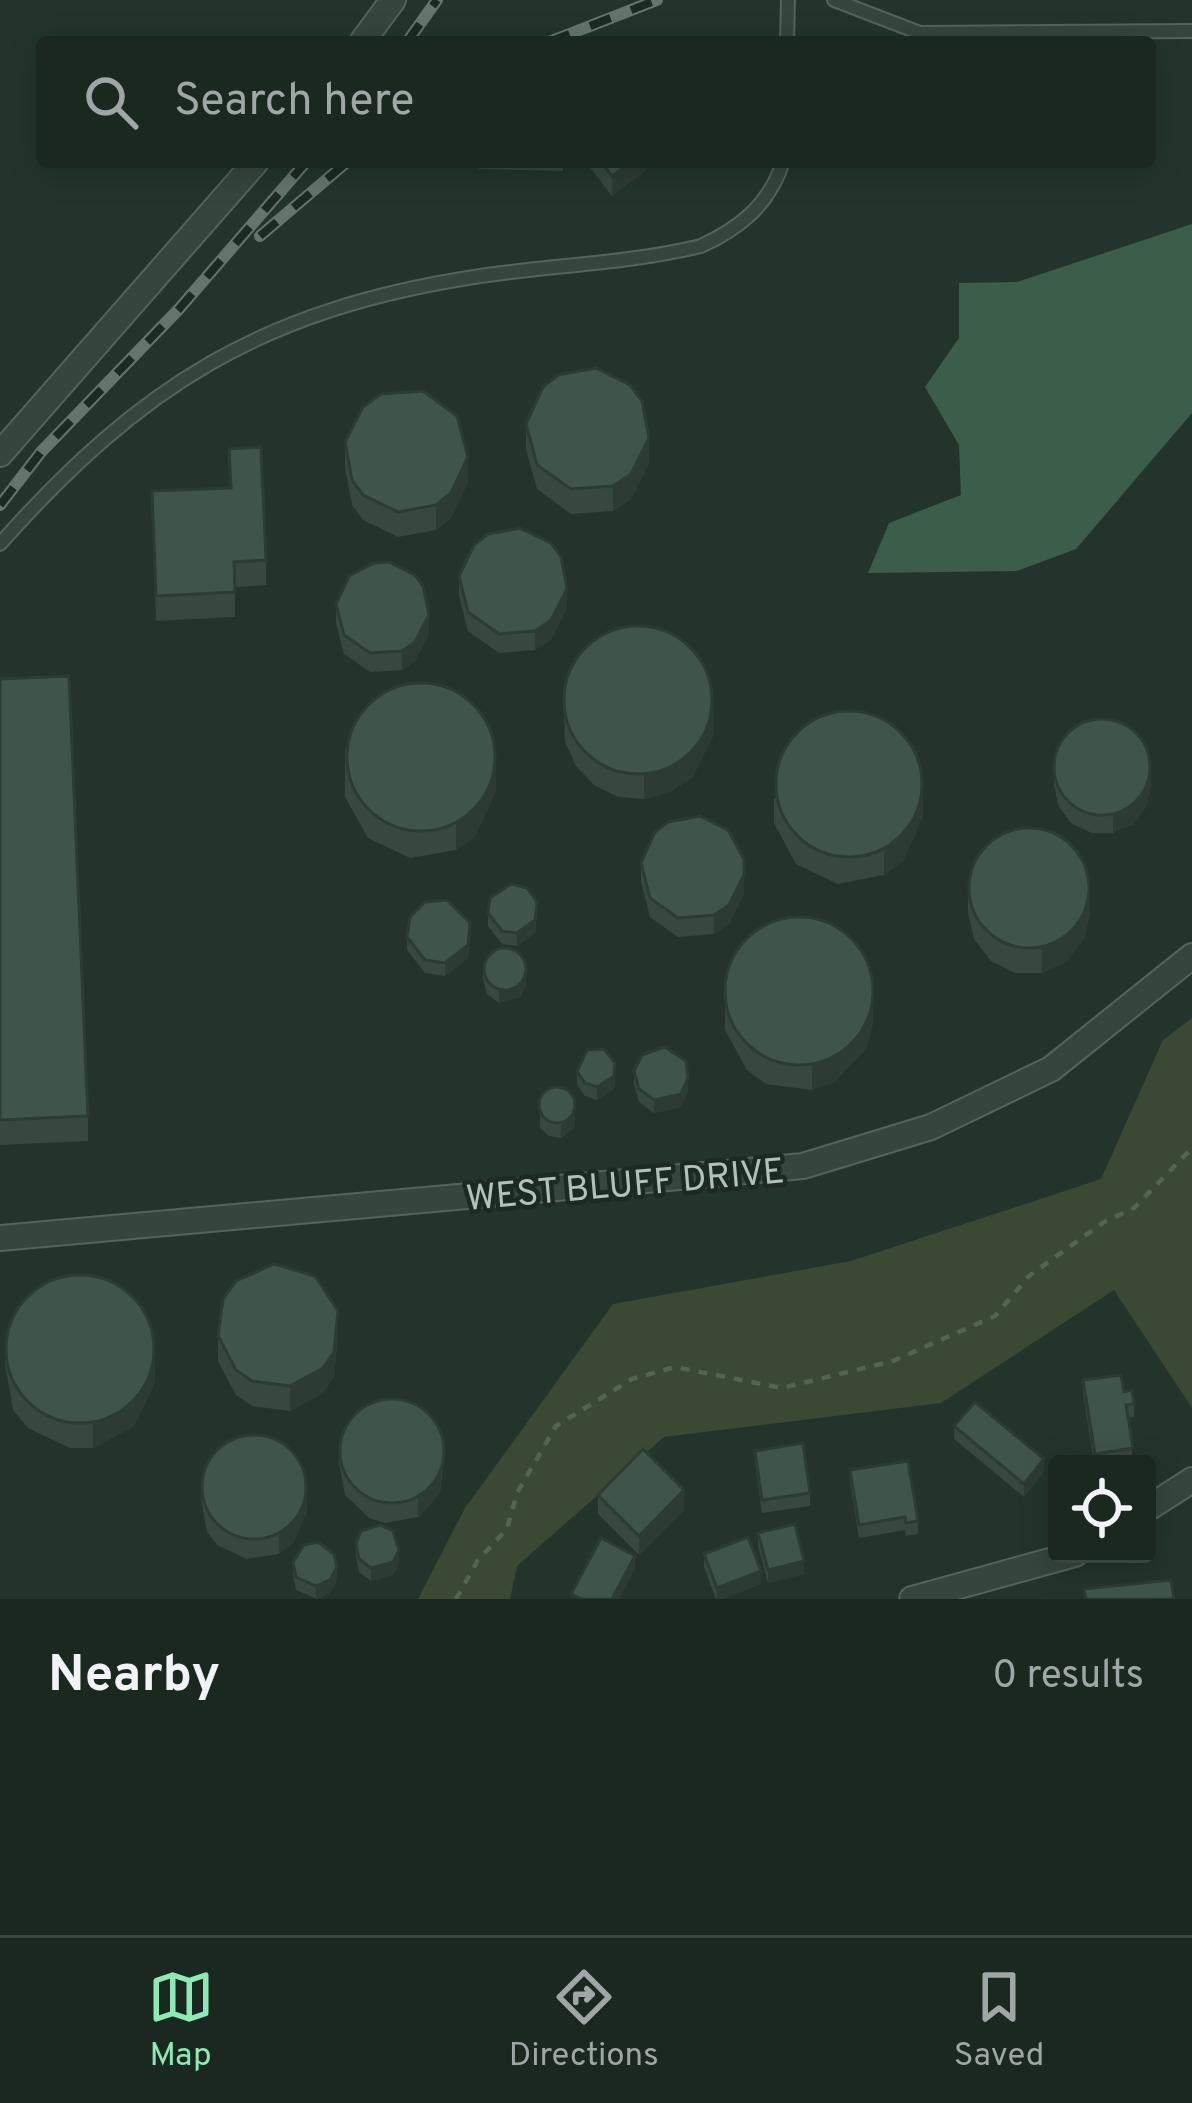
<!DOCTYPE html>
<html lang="en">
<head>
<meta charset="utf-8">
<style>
	:root { --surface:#1a2820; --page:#27342d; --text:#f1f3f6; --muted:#9fa6a5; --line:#38443e; --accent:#8fe9b7 }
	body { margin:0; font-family:Overpass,sans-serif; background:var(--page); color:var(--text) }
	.controls { position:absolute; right:36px; bottom:36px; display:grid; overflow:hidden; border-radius:12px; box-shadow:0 6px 30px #0003 }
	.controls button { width:108px; height:108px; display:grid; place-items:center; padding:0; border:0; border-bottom:3px solid var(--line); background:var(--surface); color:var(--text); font:60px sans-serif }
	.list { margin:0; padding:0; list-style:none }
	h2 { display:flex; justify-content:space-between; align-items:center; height:156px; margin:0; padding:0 48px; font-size:51px }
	h2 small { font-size:39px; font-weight:400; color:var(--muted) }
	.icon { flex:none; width:66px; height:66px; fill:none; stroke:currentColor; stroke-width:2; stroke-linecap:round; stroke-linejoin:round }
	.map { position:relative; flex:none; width:1192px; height:1599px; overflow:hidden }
	.search { position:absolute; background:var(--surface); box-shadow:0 6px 30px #0003; left:36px; right:36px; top:36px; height:132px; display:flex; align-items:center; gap:30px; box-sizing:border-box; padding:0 42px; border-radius:12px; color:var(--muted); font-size:45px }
	.sheet { height:336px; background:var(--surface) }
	nav { display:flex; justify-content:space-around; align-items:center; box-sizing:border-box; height:168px; border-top:3px solid var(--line); background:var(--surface); font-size:33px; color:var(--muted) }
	nav a { display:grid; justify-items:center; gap:6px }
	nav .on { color:var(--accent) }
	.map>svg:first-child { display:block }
</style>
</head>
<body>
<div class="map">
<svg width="1192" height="1599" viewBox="0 0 1192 1599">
	<rect width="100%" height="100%" fill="#23352a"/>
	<polygon fill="#3b4833" points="1192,1018 1192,1408 1114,1290 941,1403 664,1437 517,1566 510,1599 418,1599 465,1508 613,1304 851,1261 1101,1179 1163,1040"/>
	<polygon fill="#3b5d49" points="1192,224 1192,413 1076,549 1017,571 868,573 889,523 961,495 959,445 925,387 959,338 959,283 1017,282"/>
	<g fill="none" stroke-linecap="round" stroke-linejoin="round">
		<g stroke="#54635b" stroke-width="16">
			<g id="lane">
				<polyline points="834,0 920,33 1192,31"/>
				<polyline points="787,42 788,0"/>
				<path d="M0,544C141,385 262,310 474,277C550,265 626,264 701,246C740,228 769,205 783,162"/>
			</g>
		</g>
		<g stroke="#54635b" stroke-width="28">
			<g id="street">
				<polyline points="362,42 393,0"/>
				<polyline points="0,454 256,162"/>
				<polyline points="0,1238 803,1166 931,1127 1051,1069 1192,956"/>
				<polyline points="1147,1509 1192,1480"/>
				<polyline points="912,1599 1075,1554"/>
			</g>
		</g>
		<polyline stroke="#546453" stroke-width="4.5" stroke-dasharray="9 9" stroke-linecap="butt" points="456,1599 478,1560 507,1529 517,1493 556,1426 632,1379 675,1367 782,1388 893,1361 995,1316 1029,1276 1104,1222 1134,1208 1192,1148"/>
		<use href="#lane" stroke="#36463d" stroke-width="12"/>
		<use href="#street" stroke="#36463d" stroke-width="24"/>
		<g stroke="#64766c" stroke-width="12">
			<g id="rail">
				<polyline points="407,42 437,0"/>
				<polyline points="549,42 657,0"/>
				<polyline points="260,236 347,162"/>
				<polyline points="0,505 41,452 179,309 306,162"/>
			</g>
		</g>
		<use href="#rail" stroke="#1c2a22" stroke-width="8" stroke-dasharray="22" stroke-linecap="butt"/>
	</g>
	<g fill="#37493f">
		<polygon points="479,162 563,162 563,171 479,169"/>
		<polygon points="586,162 656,162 612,196"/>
		<polygon points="526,424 649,463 631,499 613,511 571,514 537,489 526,449"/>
		<polygon points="345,442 468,482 451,518 436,530 398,537 363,520 352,505 345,467"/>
		<polygon points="229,449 266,560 266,585 235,587 235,617 156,621 152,491 230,488"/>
		<polygon points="459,576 567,608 551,640 535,650 499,653 468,631 459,596"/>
		<polygon points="336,604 429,634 415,661 402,670 370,672 344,654 336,623"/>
		<polygon points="0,679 88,1116 88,1141 0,1145"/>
		<polygon points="563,691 714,734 692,778 670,792 644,799 618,797 594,785 576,766 565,742"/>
		<polygon points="345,748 496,791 475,836 456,850 410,858 368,838 345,797"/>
		<polygon points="1054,767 1151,786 1146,807 1133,824 1113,833 1092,833 1072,824 1059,807 1054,786"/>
		<polygon points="774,798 923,816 903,861 884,875 838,884 796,864 774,823"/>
		<polygon points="641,863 744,894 729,924 714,934 678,937 650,917 641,882"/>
		<polygon points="968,888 1090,913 1084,939 1067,961 1042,973 1015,973 991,961 974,939 968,913"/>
		<polygon points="488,913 537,915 535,933 517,946 502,944 488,926"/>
		<polygon points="470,936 468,958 445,976 425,973 407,950 407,937"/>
		<polygon points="483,966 526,985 520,997 499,1003 487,994 483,979"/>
		<polygon points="725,1005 873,1023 866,1049 834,1082 812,1090 766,1084 747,1070 725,1030"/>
		<polygon points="634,1071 688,1091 681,1107 654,1113 639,1102 634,1084"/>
		<polygon points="577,1072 615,1076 614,1089 597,1100 585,1096 577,1085"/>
		<polygon points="540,1097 575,1127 561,1138 549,1136 540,1128"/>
		<polygon points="338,1335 334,1377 323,1393 290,1411 252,1406 236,1395 218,1361 218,1336"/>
		<polygon points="5,1339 155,1382 134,1426 93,1448 70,1448 28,1428 13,1410 5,1364"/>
		<polygon points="1083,1380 1124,1392 1134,1404 1134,1417 1128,1418 1133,1461 1115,1464 1094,1464 1083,1393"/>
		<polygon points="954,1426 1044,1472 1024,1497 954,1439"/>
		<polygon points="339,1444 444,1457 440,1493 418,1517 385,1523 369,1518 345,1495 339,1463"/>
		<polygon points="755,1451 810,1493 810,1506 762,1513 755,1464"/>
		<polygon points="850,1470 918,1521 918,1534 906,1536 905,1530 859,1538 850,1483"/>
		<polygon points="201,1480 307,1512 293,1543 279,1554 247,1559 217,1545 207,1532 201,1499"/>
		<polygon points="598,1495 684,1510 639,1555 598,1514"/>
		<polygon points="758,1533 804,1574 768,1583 758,1546"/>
		<polygon points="356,1544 399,1563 393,1575 371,1581 359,1572 356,1557"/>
		<polygon points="704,1554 761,1584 722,1599 716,1599 704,1567"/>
		<polygon points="293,1562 337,1580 330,1593 317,1599 296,1590 293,1575"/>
	</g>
	<g fill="#2d3c33">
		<polygon points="631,162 656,162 612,196 612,176"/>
		<polygon points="649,438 649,463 631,499 613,511 613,486"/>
		<polygon points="468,457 468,482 451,518 436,530 436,505"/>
		<polygon points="567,589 567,608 551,640 535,650 535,631"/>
		<polygon points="429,615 429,634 415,661 402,670 402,651"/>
		<polygon points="714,709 714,734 692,778 670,792 644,799 644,774"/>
		<polygon points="496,766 496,791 475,836 456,850 456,825"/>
		<polygon points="1151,767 1151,786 1146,807 1133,824 1113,833 1113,814"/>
		<polygon points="923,792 923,816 903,861 884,875 884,851"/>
		<polygon points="744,875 744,894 729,924 714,934 714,915"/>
		<polygon points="1090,888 1090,913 1084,939 1067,961 1042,973 1042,948"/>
		<polygon points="537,902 535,933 517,946 517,933"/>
		<polygon points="470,923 468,958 445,976 445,963"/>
		<polygon points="526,972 526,985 520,997 499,1003 499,990"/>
		<polygon points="873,998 873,1023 866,1049 834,1082 812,1090 812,1065"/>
		<polygon points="615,1063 614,1089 597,1100 597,1087"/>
		<polygon points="688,1078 688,1091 681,1107 654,1113 654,1100"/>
		<polygon points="575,1114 575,1127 561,1138 561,1125"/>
		<polygon points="338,1311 338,1335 334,1377 323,1393 290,1411 290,1386"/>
		<polygon points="155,1357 155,1382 134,1426 93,1448 93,1423"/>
		<polygon points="444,1438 440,1493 418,1517 418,1498"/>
		<polygon points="1044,1459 1044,1472 1024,1497 1024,1484"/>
		<polygon points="684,1490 684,1510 639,1555 639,1536"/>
		<polygon points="307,1493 307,1512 293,1543 279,1554 279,1534"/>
		<polygon points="399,1550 399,1563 393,1575 371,1581 371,1568"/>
		<polygon points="635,1556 635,1569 619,1599 612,1599"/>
		<polygon points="804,1561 804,1574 768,1583 768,1570"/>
		<polygon points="337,1567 337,1580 330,1593 316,1599 316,1586"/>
		<polygon points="761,1571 761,1584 722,1599 717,1599 717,1588"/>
	</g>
	<g fill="#405549" stroke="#2d3c33" stroke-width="3">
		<polygon points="601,162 631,162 612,176"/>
		<polygon points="596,368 630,385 642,401 649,438 631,474 613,486 571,489 537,465 526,424 543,387 558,375"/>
		<polygon points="423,391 457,416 468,457 451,493 436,505 398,512 363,495 352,480 345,442 363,407 381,394"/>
		<polygon points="261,447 266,560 234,562 235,592 156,596 152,491 231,488 229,449"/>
		<polygon points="520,528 551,543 561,557 567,589 551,620 535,631 499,634 468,612 459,576 474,545 488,534"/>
		<polygon points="389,562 415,575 423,586 429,615 415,642 402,651 370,653 344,635 336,604 349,576 374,563"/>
		<circle cx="638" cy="700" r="74"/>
		<polygon points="69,676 88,1116 0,1120 0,679"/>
		<circle cx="421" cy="757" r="74"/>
		<circle cx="849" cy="784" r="73"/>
		<circle cx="1102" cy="767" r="48"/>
		<polygon points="700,816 728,830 744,859 744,875 729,905 714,915 678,918 650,898 641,863 655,832 668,822"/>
		<circle cx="1029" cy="888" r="60"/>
		<polygon points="511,884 527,888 537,902 535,920 517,933 502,931 488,913 490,898"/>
		<polygon points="447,900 470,923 468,945 445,963 425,960 407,937 410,917 425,902"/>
		<circle cx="799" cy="991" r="74"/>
		<circle cx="505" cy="969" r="21"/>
		<polygon points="665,1047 686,1061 688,1078 681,1094 654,1100 639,1089 634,1071 642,1055"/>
		<polygon points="604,1049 615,1063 614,1076 597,1087 585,1083 577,1072 587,1050"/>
		<circle cx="557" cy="1105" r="18"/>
		<polygon points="274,1264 315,1276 338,1311 334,1352 323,1368 290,1386 252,1381 236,1370 218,1336 223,1299 236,1281"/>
		<circle cx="80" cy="1349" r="74"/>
		<polygon points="1121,1375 1124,1392 1132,1390 1134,1404 1126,1405 1133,1448 1095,1454 1083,1380"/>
		<circle cx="392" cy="1451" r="52"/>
		<polygon points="975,1402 1044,1459 1024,1484 954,1426"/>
		<circle cx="254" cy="1487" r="52"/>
		<polygon points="803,1443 810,1493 762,1500 755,1451"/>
		<polygon points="643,1449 684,1490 639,1536 598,1495"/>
		<polygon points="908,1461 918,1521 906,1523 905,1517 859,1525 850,1470"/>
		<polygon points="795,1524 804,1561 768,1570 758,1533"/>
		<polygon points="380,1525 393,1531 399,1550 393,1562 371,1568 359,1559 356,1544 361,1531"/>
		<polygon points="748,1537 761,1571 717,1588 704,1554"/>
		<polygon points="601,1538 635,1556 612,1599 582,1599 571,1594"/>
		<polygon points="318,1542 334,1554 337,1567 330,1580 316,1586 296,1577 293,1562 304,1545"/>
		<polygon points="1171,1580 1174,1599 1086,1599 1084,1589"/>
	</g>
	<g text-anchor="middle" stroke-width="9" stroke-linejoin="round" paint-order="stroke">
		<g font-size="36" fill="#b1c2b9" stroke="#1c2a22">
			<text transform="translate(625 1183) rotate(-5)" y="13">WEST BLUFF DRIVE</text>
		</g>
	</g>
</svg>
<div class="controls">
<button><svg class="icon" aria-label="locate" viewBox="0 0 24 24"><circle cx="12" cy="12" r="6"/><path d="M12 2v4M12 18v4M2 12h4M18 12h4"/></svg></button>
</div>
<div class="search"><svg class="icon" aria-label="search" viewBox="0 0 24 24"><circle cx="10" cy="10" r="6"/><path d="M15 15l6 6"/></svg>Search here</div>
</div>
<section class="sheet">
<h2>Nearby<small>0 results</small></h2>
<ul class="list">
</ul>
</section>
<nav>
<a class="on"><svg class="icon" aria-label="map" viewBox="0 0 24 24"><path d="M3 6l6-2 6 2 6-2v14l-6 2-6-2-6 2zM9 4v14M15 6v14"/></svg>Map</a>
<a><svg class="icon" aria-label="directions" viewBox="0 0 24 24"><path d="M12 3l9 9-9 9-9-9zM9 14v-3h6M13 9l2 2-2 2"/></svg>Directions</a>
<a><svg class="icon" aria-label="saved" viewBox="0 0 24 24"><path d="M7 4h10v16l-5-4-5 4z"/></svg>Saved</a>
</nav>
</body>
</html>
